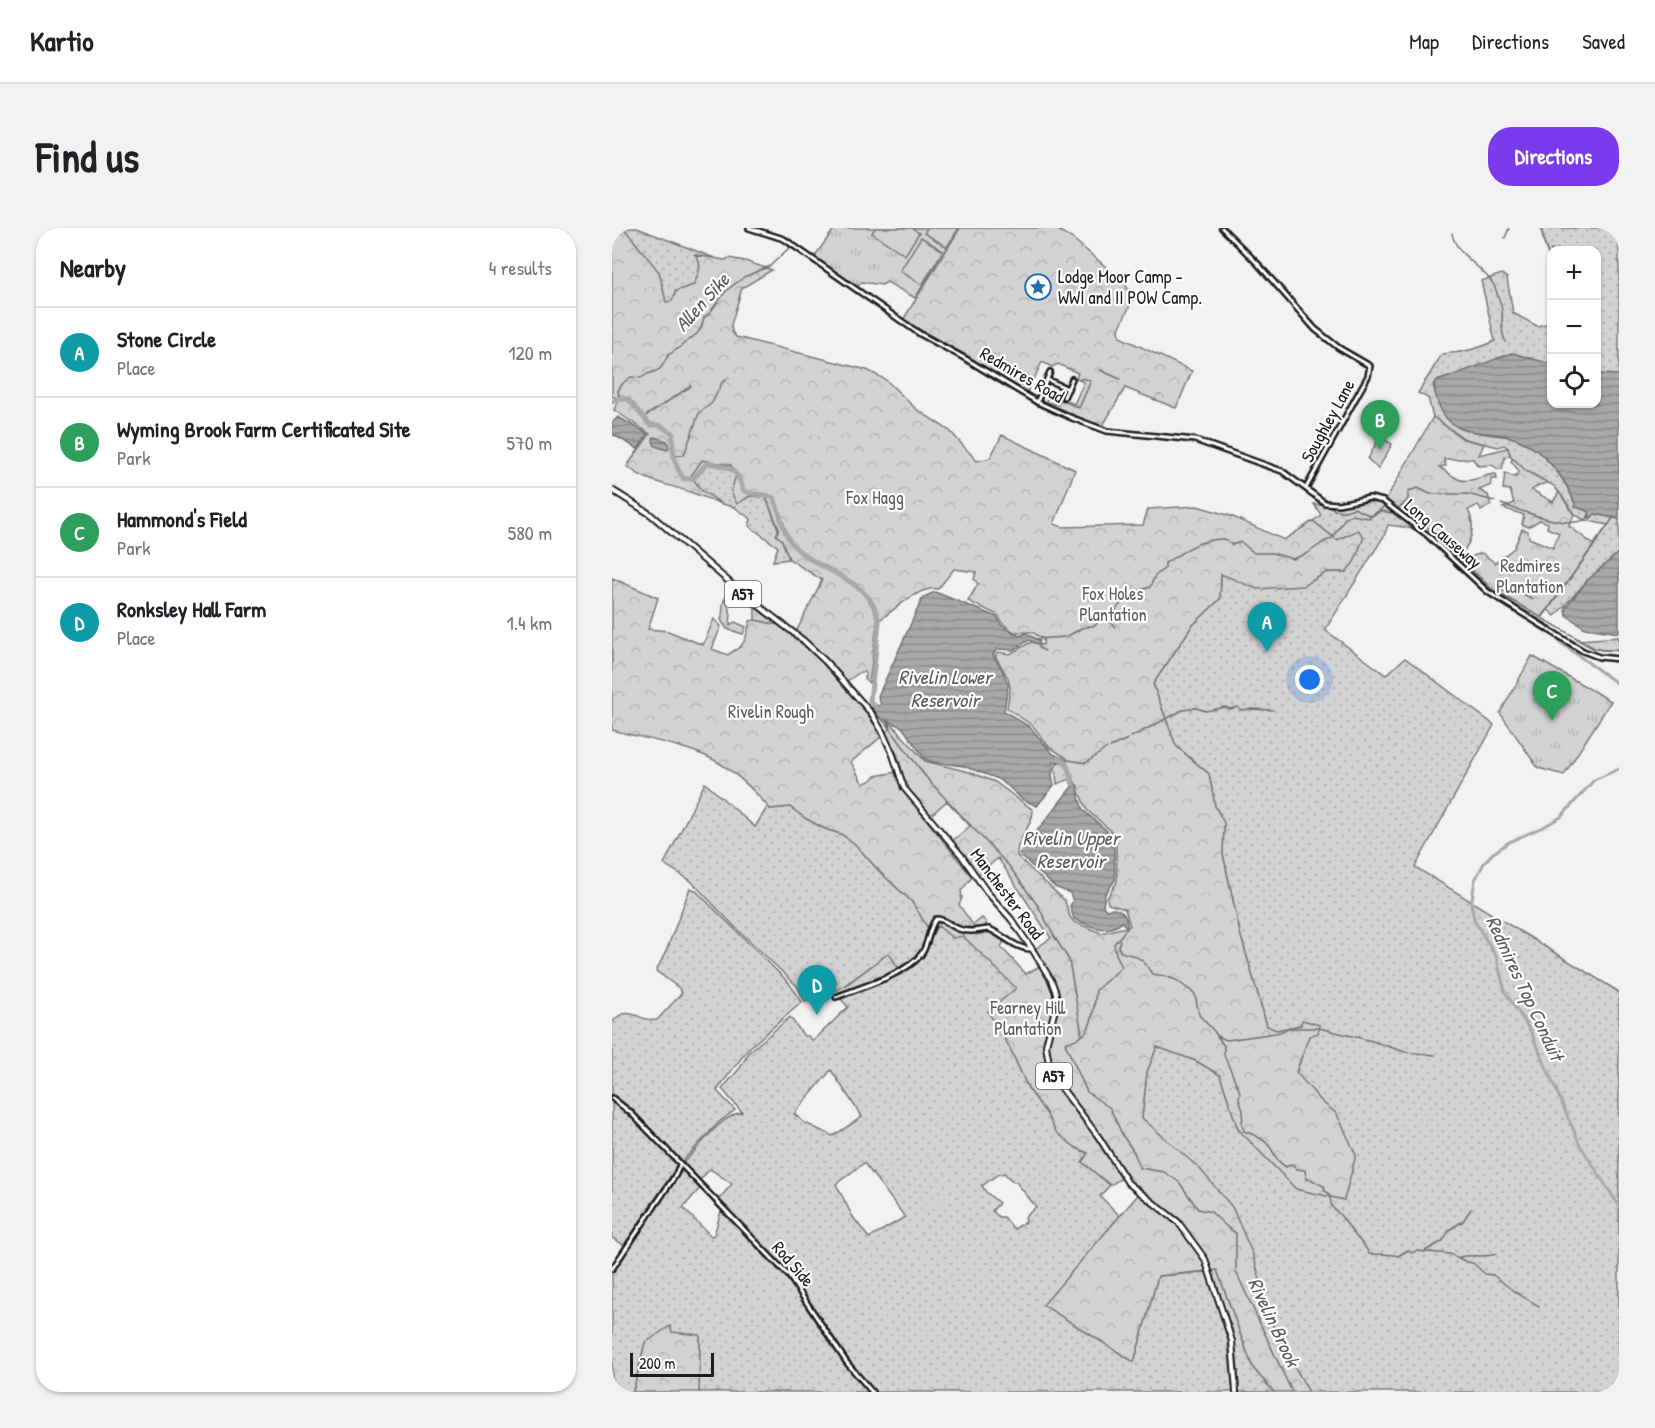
<!DOCTYPE html>
<html lang="en">
<head>
<meta charset="utf-8">
<style>
	:root { --surface:#fff; --page:#f2f2f2; --text:#202124; --muted:#757577; --line:#e0e0e0; --accent:#7c3aed }
	body { margin:0; font-family:"Patrick Hand",sans-serif; background:var(--page); color:var(--text) }
	.controls { position:absolute; right:18px; top:18px; display:grid; overflow:hidden; border-radius:12px; box-shadow:0 2px 4px #0004 }
	.controls button { width:54px; height:54px; display:grid; place-items:center; padding:0; border:0; border-bottom:2px solid var(--line); background:var(--surface); color:var(--text); font:30px sans-serif }
	.scale { position:absolute; left:18px; bottom:15px; width:84px; box-sizing:border-box; padding-left:6px; border:3px solid #1c1c1c; border-top:0; font-size:16px; line-height:21px; white-space:nowrap; color:#1c1c1c; -webkit-text-stroke:4px #fff; paint-order:stroke }
	.you { position:absolute; left:698px; top:452px; width:21px; height:21px; margin:-15px; border:4px solid #fff; border-radius:50%; background:#1a73e8; box-shadow:0 0 0 9px #1a73e833 }
	.badge { display:grid; place-items:center; width:39px; height:39px; border-radius:50%; background:var(--accent); color:#fff; font-size:20px; font-weight:700 }
	.pin { position:absolute; translate:-50% -50px; filter:drop-shadow(0 2px 3px #0008) }
	.pin::after { content:''; position:absolute; top:32px; width:21px; height:18px; background:inherit; clip-path:polygon(0 0,100% 0,50% 100%) }
	.list { margin:0; padding:0; list-style:none }
	h2 { display:flex; justify-content:space-between; align-items:center; height:78px; margin:0; padding:0 24px; font-size:26px }
	h2 small { font-size:20px; font-weight:400; color:var(--muted) }
	.list li { display:grid; grid-template-columns:39px 1fr auto; gap:18px; align-items:center; box-sizing:border-box; height:90px; padding:0 24px; border-top:2px solid var(--line) }
	.list b { display:block; font-size:22px; white-space:nowrap }
	.list p { margin:0; font-size:20px; white-space:nowrap; color:var(--muted) }
	.list em { font-size:20px; font-style:normal; color:var(--muted) }
	.icon { flex:none; width:33px; height:33px; fill:none; stroke:currentColor; stroke-width:2; stroke-linecap:round; stroke-linejoin:round }
	.map { position:relative; flex:none; width:1007px; height:1164px; overflow:hidden; border-radius:24px }
	header { display:flex; align-items:center; gap:36px; box-sizing:border-box; height:84px; padding:0 30px; background:var(--surface); border-bottom:2px solid var(--line) }
	header strong { font-size:28px }
	nav { display:flex; gap:33px; margin-inline-start:auto; font-size:21px }
	.intro { display:flex; align-items:center; justify-content:space-between; box-sizing:border-box; height:144px; padding:0 36px }
	h1 { margin:0; font-size:42px }
	.button { padding:15px 27px; border-radius:24px; background:var(--accent); color:#fff; font-size:21px; font-weight:700 }
	main { display:flex; gap:36px; padding:0 36px }
	aside { flex:1; background:var(--surface); border-radius:24px; box-shadow:0 2px 4px #0004 }
	.map>svg:first-child { display:block }
</style>
</head>
<body>
<header>
<strong>Kartio</strong>
<nav><a>Map</a><a>Directions</a><a>Saved</a></nav>
</header>
<div class="intro"><h1>Find us</h1><a class="button">Directions</a></div>
<main>
<aside>
<h2>Nearby<small>4 results</small></h2>
<ul class="list">
<li><span class="badge" style="background:#0f9aa8">A</span><div><b>Stone Circle</b><p>Place</p></div><em>120 m</em></li>
<li><span class="badge" style="background:#2e9e5b">B</span><div><b>Wyming Brook Farm Certificated Site</b><p>Park</p></div><em>570 m</em></li>
<li><span class="badge" style="background:#2e9e5b">C</span><div><b>Hammond's Field</b><p>Park</p></div><em>580 m</em></li>
<li><span class="badge" style="background:#0f9aa8">D</span><div><b>Ronksley Hall Farm</b><p>Place</p></div><em>1.4 km</em></li>
</ul>
</aside>
<div class="map">
<svg width="1007" height="1164" viewBox="0 0 1007 1164">
	<defs>
		<pattern id="grass-dots" width="8" height="8" patternUnits="userSpaceOnUse" patternTransform="scale(1.5)"><rect width="8" height="8" fill="#d2d2d2"/><path d="M2 2h.1M6 6h.1" fill="none" stroke="#b4b4b4" stroke-width="1.8" stroke-linecap="round"/></pattern>
		<pattern id="forest-crowns" width="20" height="18" patternUnits="userSpaceOnUse" patternTransform="scale(1.5)"><rect width="20" height="18" fill="#d2d2d2"/><path d="M2 6a3 3 0 1 1 6 0M12 15a3 3 0 1 1 6 0" fill="none" stroke="#b4b4b4"/></pattern>
		<pattern id="park-tufts" width="24" height="20" patternUnits="userSpaceOnUse" patternTransform="scale(1.5)"><rect width="24" height="20" fill="#d2d2d2"/><path d="M3 7l-1-3M5 7V3M7 7l1-3M15 17l-1-3M17 17v-4M19 17l1-3" fill="none" stroke="#b4b4b4"/></pattern>
		<pattern id="water-rules" width="6" height="5" patternUnits="userSpaceOnUse" patternTransform="scale(1.5)"><rect width="6" height="5" fill="#a8a8a8"/><path d="M0 2.5h6" fill="none" stroke="#888"/></pattern>
	</defs>
	<rect width="100%" height="100%" fill="#f2f2f2"/>
	<filter id="ink" filterUnits="userSpaceOnUse"><feTurbulence type="fractalNoise" baseFrequency=".0167" numOctaves="2"/><feDisplacementMap in="SourceGraphic" scale="12" xChannelSelector="R" yChannelSelector="G"/><feConvolveMatrix kernelMatrix="1 2 1 2 8 2 1 2 1" color-interpolation-filters="sRGB"/></filter>
	<g filter="url(#ink)">
		<g fill="url(#grass-dots)" stroke="#777" stroke-width="1.5" fill-rule="evenodd">
			<polygon points="10,0 25,0 105,31 84,27 89,38 82,57 64,63 60,74 54,74 47,44"/>
			<polygon points="929,0 1007,0 1007,147 985,146 984,22 939,22 939,35 932,15"/>
			<path d="M890,46L895,50L901,85L925,98L939,95V136L900,125L842,148L824,153L821,157C831,195 844,202 882,207C889,208 898,208 905,211C932,222 955,252 964,279L978,284L976,289L983,286L1007,291V324L976,352L943,388L935,381L996,297L972,292L964,287L942,258L911,241L898,227L896,220L892,217L886,219L853,211L821,189L816,170L806,165L830,126C849,125 865,122 883,113L869,53Z"/>
			<polygon points="471,150 479,153 467,180 449,173 446,177 433,174 438,165 462,176 472,154 467,152"/>
			<polygon points="90,232 119,237 125,246 125,275 138,268 154,269 177,331 161,333 166,319 137,298 139,291 122,279 110,276 89,262 78,248"/>
			<polygon points="702,276 708,276 720,279 722,282 733,283 742,280 759,288 774,277 814,308 799,300 776,297 772,308 713,402 774,447 793,430 882,497 803,639 1007,764 1007,1164 697,1164 663,1105 641,1027 547,907 530,890 535,844 545,818 584,833 608,847 626,901 725,886 710,874 684,845 697,808 690,793 689,797 663,803 655,798 628,705 611,626 612,595 603,578 597,546 564,518 541,456 580,398 608,371 609,346 691,358 715,344 734,344 746,303 725,312 701,293 709,287"/>
			<polygon points="143,379 166,397 143,392"/>
			<path d="M93,555L143,599L156,578L158,581L178,579L193,590L213,601L229,606L243,616L268,644L300,674L317,701C312,724 307,729 287,741L276,725C251,744 225,768 193,774L185,758L123,699L78,652L52,636Z"/>
			<path d="M78,660L83,662L177,755L190,774L137,820L108,858L105,863L123,882L106,895L70,934L20,881L0,866V795C15,774 29,795 45,792L70,765L67,760L44,743L55,721Z"/>
			<path d="M326,698L351,708L405,760L377,784L397,818L416,860L434,885L444,903L463,919L476,926L470,934L498,957L488,968L508,988L432,1077L522,1134L546,1048L595,1044L616,1113L621,1164H262L227,1119L186,1057L106,972L120,956L98,941L88,952L71,935C89,919 105,890 130,884L110,861L128,840L137,824L178,789L192,808H196L201,813L236,779L228,770C242,764 303,740 309,731C317,720 317,707 326,698ZM219,842L250,889L221,908L193,895L182,886ZM252,935L293,989L257,1010L241,989L224,956ZM392,945L401,954H404L424,979L413,989L414,994L402,1001L392,989H387L380,983L387,975L374,964L370,958L385,947Z"/>
			<polygon points="0,875 18,887 66,937 12,1017 0,1010"/>
			<polygon points="70,942 88,960 71,980 99,1008 102,1007 109,983 177,1051 234,1136 258,1164 87,1164 88,1107 33,1115 21,1164 0,1164 0,1045"/>
			<polygon points="605,1042 641,1140 662,1164 627,1164 625,1129 621,1105 600,1043"/>
		</g>
		<g fill="url(#forest-crowns)" stroke="#777" stroke-width="1.5">
			<path d="M0,0H10L15,4L47,44L54,74L60,73L64,63L82,57C86,45 92,37 83,27L113,32L117,30L133,33L160,42L130,60L119,97L120,104L124,109L255,142L274,152L304,181L338,203L365,233L378,230L390,207L463,242L442,296L451,299L531,297L536,281L585,278L619,288L672,312L701,293L725,312L746,302L752,309L742,334L734,344H715L691,358L645,361L609,346L608,371L580,398L541,456L564,518L597,546L603,578L612,595L611,626L628,705L655,798L664,802L689,797L690,792L708,797L706,805L697,808L684,844L710,874L725,886L744,927L732,972L684,961L626,901L608,847L584,833L545,819L535,844L530,890L588,941L620,979L641,1027L663,1105L697,1164H662L641,1140L605,1042L546,1048L522,1134L431,1077L525,968L529,959L510,950L498,957L470,934L476,925L463,919L444,904L434,885L416,860L397,818L376,784L404,760L351,708L341,710L326,698L319,705L300,674L268,644L243,616L229,606L213,601L193,590L178,579L158,581C142,562 124,544 102,532C77,518 29,510 0,502V350L46,370L36,401L56,403L91,417L102,391L109,398L100,421L116,427C120,423 125,422 129,418C135,412 136,401 138,393L143,392L166,397L182,408L208,432L252,481L270,508L239,534L251,556L261,551L263,548L284,544L290,561L360,649L349,663L350,670L347,677L361,697L370,690L374,694L375,703L392,713L389,719L414,746L433,735L423,721L439,710L386,630L366,647L340,613L358,598L335,573L319,587L294,559L286,528L273,504L279,500L277,493L313,533L357,544L383,554L421,582C421,599 403,611 405,628L453,673L458,689L462,694L489,705L518,698L513,681L496,676L495,670L505,654L504,618L499,603L475,582L461,550L445,556L443,539L446,534H455V530L437,519L421,498L395,480L398,460L396,450L383,428L386,424L398,426L419,414L431,417V411L420,404H402L390,395L386,387L356,373L366,356L362,351L364,344L342,341L326,361C309,357 283,381 269,391L265,395L257,455L253,451V444H248L234,454L195,412L184,404L210,352L177,331L170,312L164,307L167,301L154,269L138,268L125,276L119,264L124,246L119,237L90,232L79,248L89,262L110,276C99,272 87,267 75,263C54,256 32,253 15,238L38,206L2,182L6,172L0,168Z"/>
			<polygon points="348,0 443,0 461,11 513,55 521,71 507,101 508,109 580,143 564,180 513,160 490,199 433,175 433,174 446,177 449,172 467,180 479,153 471,150 467,152 464,150 466,145 446,136 440,139 430,134 422,151 419,152 415,165 352,126 291,92"/>
			<path d="M821,189L851,211L872,216L867,227L896,220L898,227L893,229L890,241H886L880,237L866,238L861,231H832L834,238L827,239C834,243 842,250 849,252C860,255 873,246 884,246L885,251H879V257L867,262L876,267L879,277L869,283L866,277L856,282C865,300 859,316 846,330L843,329L820,309L773,273Z"/>
			<polygon points="901,230 914,243 936,255 927,257 920,262 941,274 947,264 962,287 957,298 982,317 928,392 878,363 848,335 848,332 870,325 883,335 902,320 910,301 916,303 917,310 941,320 947,305 935,300 936,295 928,292 916,299 910,296 912,287 891,280 902,275 898,262 891,261 893,245 903,249 907,243 899,233"/>
			<polygon points="756,271 774,277 759,288 742,280 733,283 722,282 720,279"/>
			<path d="M113,370L119,386L118,397L123,394L134,399L131,406L115,401L109,392C112,384 109,377 113,370Z"/>
			<polygon points="1007,409 1007,423 982,421 966,412"/>
			<polygon points="277,725 287,741 230,764 206,772 234,757"/>
			<polygon points="58,1098 60,1104 88,1107 87,1164 21,1164 33,1115"/>
		</g>
		<g fill="url(#park-tufts)" stroke="#777" stroke-width="1.5">
			<polygon points="223,0 348,0 303,70 275,54 270,57 250,54 245,59 202,29"/>
			<polygon points="767,209 780,216 766,241 756,231"/>
			<polygon points="920,428 999,473 952,547 926,540 888,485"/>
		</g>
		<g fill="#d2d2d2" stroke="#777" stroke-width="1.5">
			<polygon points="263,0 300,0 307,5 293,27 260,5"/>
			<polygon points="315,0 347,0 335,19 312,5"/>
			<polygon points="309,9 331,23 310,57 288,43"/>
		</g>
		<g fill="url(#water-rules)" stroke="#707070" stroke-width="1.5">
			<path d="M900,125L939,136V176H984L985,146L1007,147V291L983,286L978,291L976,289L978,284L964,279C955,251 933,223 905,211C876,199 840,215 826,175C824,169 821,160 823,154Z"/>
			<polygon points="6,189 36,206 26,221 0,206 0,195"/>
			<polygon points="42,209 55,213 57,219 55,222 43,218 41,213"/>
			<polygon points="1007,324 1007,405 973,400 954,387 953,380 976,352"/>
			<polygon points="323,364 385,389 389,397 407,408 414,405 428,413 425,416 417,412 401,422 385,421 381,427 390,441 396,457 392,483 418,499 441,526 452,530 452,533 442,534 440,548 442,557 425,578 410,571 396,558 384,550 351,538 321,534 313,531 290,499 274,492 278,498 277,499 260,481 261,475 267,478 269,477 266,468 311,369"/>
			<path d="M463,555L466,558L467,570L471,582L496,604L502,620L503,652L493,666L491,678L494,682C508,678 516,687 515,700L510,694C496,707 479,699 462,691L458,678L461,673L458,665L443,659L407,626Z"/>
		</g>
		<g fill="none" stroke-linecap="round" stroke-linejoin="round">
			<g stroke="#707070" stroke-width="1.5">
				<polyline points="929,0 932,15 939,35"/>
				<path d="M840,5C844,29 872,38 883,59"/>
				<polyline points="893,10 897,0"/>
				<path d="M883,60C886,68 890,76 890,85C891,95 888,104 894,114"/>
				<polyline points="937,136 939,129"/>
				<polyline points="488,142 508,151"/>
				<path d="M8,171L6,163L11,155L19,149L29,150C45,138 45,151 56,127C60,125 85,107 87,103C90,100 91,93 92,89L96,87L114,63L132,49L158,38L177,20"/>
				<polyline points="32,189 79,158"/>
				<polyline points="61,228 72,227 87,185 100,175 110,155 117,149"/>
				<path d="M889,276C909,282 962,305 978,288"/>
				<polyline points="790,278 802,286 880,361 982,420 991,422 1007,422"/>
				<polyline points="787,279 790,278 796,271 796,263 806,260 818,266 855,266 883,273"/>
				<polyline points="885,362 913,367 921,371"/>
				<polyline points="502,385 509,394"/>
				<polyline points="496,390 503,399"/>
				<polyline points="930,390 1002,289"/>
				<path d="M423,411L454,409L470,400L484,397L487,391C503,391 505,376 516,368C523,363 530,362 538,359L543,348L553,340V335C575,322 586,311 613,311L620,317L629,314L642,325H660L681,331L696,325L710,315L720,310L733,290L740,287L756,290L769,283L781,285"/>
				<polyline points="427,416 427,420 433,423"/>
				<polyline points="276,498 317,553 397,638 426,678 442,708 457,732 470,807"/>
				<polyline points="519,509 571,482 584,480 594,483 613,479 618,481 626,479 629,482 640,481 661,482"/>
				<polyline points="498,519 516,511"/>
				<polyline points="451,531 474,535 495,520"/>
				<path d="M515,700L502,716L504,726L510,739L484,762C483,774 481,800 471,807C466,811 459,813 453,815L475,864L498,880L511,908L522,924L528,940L552,944L567,954L586,981L599,984L616,1000L624,1005V1044L680,1164"/>
				<path d="M508,712L506,719L509,724C526,729 530,729 540,746L553,748L564,752L583,766L587,787L602,803L612,818V827L628,864L627,872L631,882L630,897L632,903C641,906 653,911 658,919C664,928 664,933 674,939L680,936L685,941L693,942L694,951L700,952L713,959L712,962C721,968 717,971 720,979C733,990 733,995 742,1006C748,1014 754,1018 757,1026C766,1027 779,1025 786,1028L796,1022L799,1025L804,1023L838,1026L855,1034L861,1035L873,1046L881,1047L903,1064L927,1078"/>
				<polyline points="605,808 615,812 664,805 679,800 707,800 760,813 793,824 823,827"/>
				<polyline points="813,1023 831,1013 837,1002 851,993 859,981"/>
				<path d="M847,1029C860,1026 872,1030 884,1026"/>
			</g>
			<g stroke="#a8a8a8" stroke-width="3">
				<polyline points="930,391 934,396"/>
				<polyline points="941,406 949,415 1006,456"/>
				<polyline points="1007,541 982,552 949,589 933,598 897,614 880,626 872,635 863,652 859,677 863,694 884,728 893,764 918,802 968,917 1007,978"/>
			</g>
			<g stroke="#a8a8a8" stroke-width="5">
				<path d="M0,174L7,171H16L38,197H47L61,205C60,223 61,236 72,251L82,250L95,235C115,238 126,240 131,262C141,269 151,264 162,270C169,286 170,304 181,317C208,346 260,349 267,395L258,473L264,479"/>
				<path d="M446,530C457,534 457,546 461,556"/>
			</g>
			<g stroke="#1c1c1c" stroke-width="8">
				<g id="minor">
					<polyline points="137,0 172,11 308,106 354,131 425,174 460,190 495,203 583,212 670,243 713,275 726,276 758,270 771,273 814,306 876,364 971,423 987,429 1007,431"/>
					<polyline points="610,0 646,36 703,101 727,120 758,138 756,148 694,260"/>
					<polyline points="436,152 456,161"/>
					<polyline points="452,169 460,151"/>
					<polyline points="425,174 438,144"/>
					<path d="M224,769C247,760 296,746 310,725C317,715 316,701 324,691C334,691 338,698 347,701C357,705 366,702 377,701C392,707 404,722 420,721"/>
					<polyline points="0,870 19,885 177,1048 235,1135 260,1164"/>
					<polyline points="0,1041 63,948 68,937"/>
				</g>
			</g>
			<g stroke="#1c1c1c" stroke-width="8">
				<polyline id="major" points="0,262 38,286 129,364 192,413 214,434 260,486 270,503 281,527 292,560 349,627 375,664 399,691 420,721 439,752 444,765 444,777 434,817 435,824 438,841 448,858 486,908 516,955 566,994 593,1031 620,1113 624,1164"/>
			</g>
			<use href="#minor" stroke="#fff" stroke-width="3"/>
			<use href="#major" stroke="#fff" stroke-width="4"/>
		</g>
	</g>
	<defs>
		<g id="sight-ring" transform="scale(1.35)"><circle r="9.5" fill="#fff" stroke="#1f6fb2" stroke-width="1.5"/><path d="M0-6L1.8-2.2L6-1.7L2.9 1.2L3.7 5.4L0 3.3L-3.7 5.4L-2.9 1.2L-6-1.7L-1.8-2.2Z" fill="#1f6fb2"/></g>
	</defs>
	<g fill-rule="evenodd">
		<use href="#sight-ring" x="426" y="59"/>
	</g>
	<g text-anchor="middle" stroke-width="4.5" stroke-linejoin="round" paint-order="stroke">
		<g fill="#fff" stroke="#606060" stroke-width="1.5">
			<rect x="113" y="353" width="36" height="26" rx="4.5"/>
			<rect x="424" y="835" width="36" height="26" rx="4.5"/>
		</g>
		<g font-size="16" font-weight="bold" fill="#1c1c1c">
			<text x="131" y="372">A57</text>
			<text x="442" y="854">A57</text>
		</g>
		<g font-size="18" fill="#1c1c1c" stroke="#fff" text-anchor="start">
			<text x="446" y="55">Lodge Moor Camp -<tspan x="446" dy="21">WWI and II POW Camp.</tspan></text>
		</g>
		<g font-size="18" fill="#1c1c1c" stroke="#fff">
			<text transform="translate(410 147) rotate(30)" y="6">Redmires Road</text>
			<text transform="translate(716 193) rotate(-61)" y="6">Soughley Lane</text>
			<text transform="translate(831 306) rotate(41)" y="6">Long Causeway</text>
			<text transform="translate(395 666) rotate(53)" y="6">Manchester Road</text>
			<text transform="translate(181 1036) rotate(49)" y="6">Rod Side</text>
		</g>
		<g font-size="18" fill="#5c5c5c" stroke="#fff">
			<text x="263" y="276">Fox Hagg</text>
			<text x="918" y="344">Redmires<tspan x="918" dy="21">Plantation</tspan></text>
			<text x="501" y="372">Fox Holes<tspan x="501" dy="21">Plantation</tspan></text>
			<text x="159" y="490">Rivelin Rough</text>
			<text x="416" y="786">Fearney Hill<tspan x="416" dy="21">Plantation</tspan></text>
		</g>
		<g font-size="20" font-style="italic" fill="#5b5b5b" stroke="#fff">
			<text transform="translate(90 74) rotate(-48)" y="7">Allen Sike</text>
			<text x="333" y="456">Rivelin Lower<tspan x="333" dy="23">Reservoir</tspan></text>
			<text x="459" y="617">Rivelin Upper<tspan x="459" dy="23">Reservoir</tspan></text>
			<text transform="translate(913 760) rotate(65)" y="7">Redmires Top Conduit</text>
			<text transform="translate(662 1094) rotate(65)" y="7">Rivelin Brook</text>
		</g>
	</g>
</svg>
<div class="controls">
<button>+</button>
<button>−</button>
<button><svg class="icon" aria-label="locate" viewBox="0 0 24 24"><circle cx="12" cy="12" r="6"/><path d="M12 2v4M12 18v4M2 12h4M18 12h4"/></svg></button>
</div>
<div class="scale">200 m</div>
<div class="you"></div>
<div class="pin badge" style="left:655px;top:424px;background:#0f9aa8">A</div>
<div class="pin badge" style="left:768px;top:222px;background:#2e9e5b">B</div>
<div class="pin badge" style="left:940px;top:493px;background:#2e9e5b">C</div>
<div class="pin badge" style="left:205px;top:787px;background:#0f9aa8">D</div>
</div>
</main>
</body>
</html>
